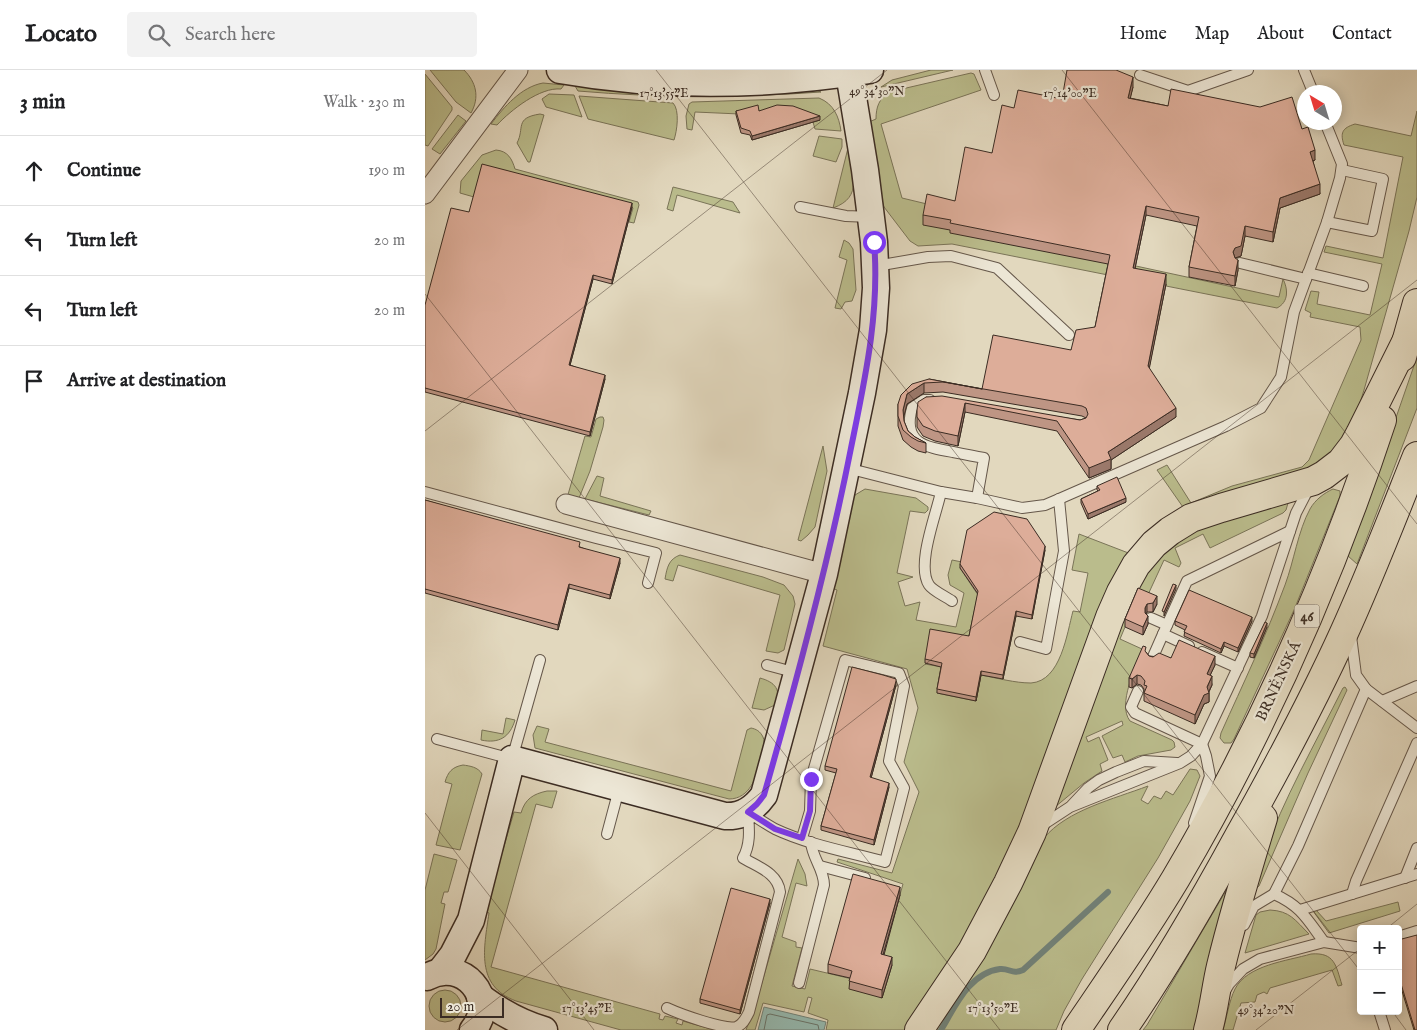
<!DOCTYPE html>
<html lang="en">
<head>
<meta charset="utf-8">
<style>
	:root { --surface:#fff; --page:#f2f2f2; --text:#202124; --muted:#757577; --line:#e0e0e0 }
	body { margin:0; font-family:"IM FELL English",serif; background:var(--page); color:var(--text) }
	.controls { position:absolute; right:15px; bottom:15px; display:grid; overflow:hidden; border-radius:5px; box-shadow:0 2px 12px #0003 }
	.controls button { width:45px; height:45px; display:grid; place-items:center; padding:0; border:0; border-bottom:1px solid var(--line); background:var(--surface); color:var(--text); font:25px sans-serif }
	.compass { position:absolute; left:872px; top:15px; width:45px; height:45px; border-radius:50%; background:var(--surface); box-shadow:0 2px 12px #0003; rotate:322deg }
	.scale { position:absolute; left:15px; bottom:12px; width:64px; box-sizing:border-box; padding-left:5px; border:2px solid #3b2c23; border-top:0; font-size:14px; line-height:18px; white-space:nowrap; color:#3b2c23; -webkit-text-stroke:4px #ece6d5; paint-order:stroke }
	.stop { position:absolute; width:15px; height:15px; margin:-11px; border:4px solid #7c3aed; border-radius:50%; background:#fff }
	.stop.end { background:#7c3aed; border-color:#fff; box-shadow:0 1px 5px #0008 }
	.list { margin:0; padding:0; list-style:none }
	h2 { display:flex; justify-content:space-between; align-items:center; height:65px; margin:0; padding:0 20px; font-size:21px }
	h2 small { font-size:16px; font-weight:400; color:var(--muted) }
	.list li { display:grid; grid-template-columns:32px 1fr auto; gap:15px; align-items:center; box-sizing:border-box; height:70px; padding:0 20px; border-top:1px solid var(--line) }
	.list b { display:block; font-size:19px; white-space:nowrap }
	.list em { font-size:16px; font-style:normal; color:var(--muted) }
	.icon { flex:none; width:28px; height:28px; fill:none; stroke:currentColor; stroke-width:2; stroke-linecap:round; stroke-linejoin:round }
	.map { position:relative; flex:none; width:992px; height:960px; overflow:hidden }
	header { display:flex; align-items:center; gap:30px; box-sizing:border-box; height:70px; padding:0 25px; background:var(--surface); border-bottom:1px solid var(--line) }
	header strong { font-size:24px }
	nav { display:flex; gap:28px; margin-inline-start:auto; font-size:18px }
	.search { width:350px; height:45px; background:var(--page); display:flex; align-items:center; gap:12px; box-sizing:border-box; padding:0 18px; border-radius:5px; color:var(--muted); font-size:19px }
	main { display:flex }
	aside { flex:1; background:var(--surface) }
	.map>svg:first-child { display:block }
</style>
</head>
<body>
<header>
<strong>Locato</strong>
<div class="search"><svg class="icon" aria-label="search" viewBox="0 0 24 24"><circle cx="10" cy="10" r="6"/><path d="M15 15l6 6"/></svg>Search here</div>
<nav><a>Home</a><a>Map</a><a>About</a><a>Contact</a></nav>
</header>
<main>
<aside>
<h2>3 min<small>Walk · 230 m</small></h2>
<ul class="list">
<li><svg class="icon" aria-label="ahead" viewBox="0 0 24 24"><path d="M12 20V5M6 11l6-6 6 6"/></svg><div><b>Continue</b></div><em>190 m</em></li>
<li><svg class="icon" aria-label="left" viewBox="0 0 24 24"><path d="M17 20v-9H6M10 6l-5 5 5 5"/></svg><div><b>Turn left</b></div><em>20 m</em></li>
<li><svg class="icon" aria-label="left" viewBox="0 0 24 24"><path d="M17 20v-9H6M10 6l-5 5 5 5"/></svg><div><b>Turn left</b></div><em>20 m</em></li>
<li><svg class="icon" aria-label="arrive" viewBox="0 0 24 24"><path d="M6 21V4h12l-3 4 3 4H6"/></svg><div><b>Arrive at destination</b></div></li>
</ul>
</aside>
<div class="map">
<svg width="992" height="960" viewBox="0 0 992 960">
	<rect width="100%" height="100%" fill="#e2d8be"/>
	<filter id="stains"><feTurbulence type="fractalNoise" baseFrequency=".004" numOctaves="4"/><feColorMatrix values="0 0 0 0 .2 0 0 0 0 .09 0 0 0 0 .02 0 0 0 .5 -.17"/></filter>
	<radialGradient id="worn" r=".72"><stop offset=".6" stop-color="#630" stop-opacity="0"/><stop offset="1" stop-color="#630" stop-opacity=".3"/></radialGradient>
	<g fill="#babc8c" stroke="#7a7458">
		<path d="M5,0H39C51,12 55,27 46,43L31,32Z"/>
		<polygon points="506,0 528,0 456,17 467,10"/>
		<path d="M546,3L549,4L556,20L456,54L477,128L502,134L517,154L854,227L858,209C863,219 864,232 852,238L741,216V214L683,205L527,174L493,176L485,171L459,137L454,120L444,52L451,49C451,37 454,29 464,22Z"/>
		<polygon points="0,4 27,37 27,40 3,76 0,75"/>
		<path d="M118,13L139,15L136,19C115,17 86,40 72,55L66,54C79,37 96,17 118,13Z"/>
		<path d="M150,16L184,19L391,20L396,22C314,28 234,28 153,21Z"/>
		<polygon points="124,24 149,25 157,47 121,37 117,29"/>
		<path d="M154,26L248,33C255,40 252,61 249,70L163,49Z"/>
		<path d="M394,28C409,34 414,47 416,61L390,59L388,52L381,47L270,42L267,60L262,59L261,46L264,34L267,32Z"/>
		<path d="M992,41V127L984,161L939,320L928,355L920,372L891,397L760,440L732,400L742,395L766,433L807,416L877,397L884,390L936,270L935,257L885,247L886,243L880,240L886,221L894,222L892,234L945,245L957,194L899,182L901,176L958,188L978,87L919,75C915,63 917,58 930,54L986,66Z"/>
		<path d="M115,44L119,45L105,92H103L92,73C100,58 89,48 115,44Z"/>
		<polygon points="33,45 41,51 15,84 7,79"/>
		<polygon points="394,66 417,69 417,77 411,92 388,86"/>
		<path d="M423,78C427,103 439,127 408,138Z"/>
		<path d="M71,80C83,81 87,89 90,99L213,132L214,135L209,153L204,152L208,138L57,98L49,127L35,123L36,111L57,85Z"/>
		<polygon points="248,117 308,132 315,143 252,125 248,141 242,139"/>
		<polygon points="419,170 424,173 428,179 431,220 427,231 420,232 416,239 410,238 422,190 414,187"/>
		<polygon points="992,287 992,338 932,494 923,486"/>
		<polygon points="175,347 178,347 179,350 178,357 165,401 154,428 142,428 160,366 166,367 171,349"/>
		<polygon points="398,376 402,401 390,457 383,465 376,471 373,470"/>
		<polygon points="172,406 179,408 175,426 226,441 224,445 160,429"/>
		<path d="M440,419L491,428L503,437V440L500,443L485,441L472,503L488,507L473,512L480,536L495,532L491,550L531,557L539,523L525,515L523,505L527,490L537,492L535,498L553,525L544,570L500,594L517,597L512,623L551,631L556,605C572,608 590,613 606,613C636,611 642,563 648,541L655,542L663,503L647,500L654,464L706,484L619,693L589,770L552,850L481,960H401L403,950L383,943L387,928L383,927L379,942L338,933L330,960H321L331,933L373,789L380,804L382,816L371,813L357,867L371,872V877L377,878L367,916L380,919L385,899L427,909L456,892L478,814L412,792L413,789L467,803L494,722L479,692L493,638L482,599L398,576L412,520L407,518L427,431L430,425Z"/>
		<path d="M908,419L915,421V426L869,540L809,669L806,673H799L795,668L796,663C818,614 841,566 860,515C869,491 873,461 885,439C890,430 899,423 908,419Z"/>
		<path d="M863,433L861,440L858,443L785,478L778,464L750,478L756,493L754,497L739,490L721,529L700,557L695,569L717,579C711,598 692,634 705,651L747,670L749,672L750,677L746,680L713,686L700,692L697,685L688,688L677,666L698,655L697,651L661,667L663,672L674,667L683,690L675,694L677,701L659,713L630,737L704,528L738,479L772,459Z"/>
		<path d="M255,485L338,507L359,515L368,526L370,534L359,580L353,583L341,581L355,525L253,495L248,511L240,509C242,497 244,489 255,485Z"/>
		<path d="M335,608C350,612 357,620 350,635L339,640L327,638Z"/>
		<path d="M920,617L922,620L883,703L834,816L829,820C832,809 834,797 838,786C859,728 890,674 918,618Z"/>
		<path d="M81,648L90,650C85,667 74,674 56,670L57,660L78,664Z"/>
		<path d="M112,656L124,659L120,672L306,721L322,660L326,658C331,659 335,661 338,667C341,674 338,682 336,690C332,706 325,729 304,729L110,678L108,665Z"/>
		<path d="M38,695C45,696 53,697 57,704L35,780L11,775L27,714L20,712C23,702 27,697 38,695Z"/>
		<path d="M765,699L772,700L775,706L765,731L733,788L657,909L639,941L631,960H505L619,768C642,740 689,729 723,716L716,730L723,734L729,726L736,729L741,721L748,725Z"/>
		<path d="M122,721H132L127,738L111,734L66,897L235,944L234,949L238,950L240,946L253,949L251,953L257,955L258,951L289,960H196L91,931C50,916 59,878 64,843L60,841L89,742L96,743C100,729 108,724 122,721Z"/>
		<polygon points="9,784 32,790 23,822 19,822 16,833 20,834 11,879 8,884 0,890 0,820"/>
		<polygon points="805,814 772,960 718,960 722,955"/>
		<polygon points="973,832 975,841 904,863 888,841 891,840 901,851"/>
		<path d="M845,840C865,841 870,850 884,864L820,883L831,845L835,842Z"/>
		<path d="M886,884C910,882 911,896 917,915L913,916L907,900L845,918L842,924L839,922L832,925L830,932L816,933L808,960H798C802,947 804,931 810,919C822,895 862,891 886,884Z"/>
		<circle cx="20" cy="936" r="16"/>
	</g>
	<polygon fill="#95bab1" stroke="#718178" points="339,937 401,952 399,960 333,960"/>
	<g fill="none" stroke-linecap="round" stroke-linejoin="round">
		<polyline stroke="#68736a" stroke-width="1" points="339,960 342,945 345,944 393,955 394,960"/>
		<path stroke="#718178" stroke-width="6" d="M516,960C530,937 544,903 575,899C585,898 587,905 598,900L683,822"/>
		<g stroke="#65574a" stroke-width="12">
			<g id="lane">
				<polyline points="560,0 569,25"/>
				<polyline points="879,0 888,22"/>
				<polyline points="715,5 763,21 823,0"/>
				<polyline points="375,137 421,146 446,147"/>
				<polyline points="902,152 947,161 958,109 917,100"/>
				<polyline points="815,193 881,209"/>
				<polyline points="451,196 503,187 526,186 572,198 644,265"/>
				<polyline points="883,203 938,216"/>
				<path d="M505,330H499L487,338C477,373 500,377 528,382C538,384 548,386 559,388L552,428"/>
				<polyline points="422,398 516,422 552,428 597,438 620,435 634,429 801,356 836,338 856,307 869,242 902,152 915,108 917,94 900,52"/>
				<polyline points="0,422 171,468 231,483 223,513"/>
				<path d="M516,422C511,445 491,495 504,515C508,521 520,526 527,531"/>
				<polyline points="726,548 742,555"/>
				<polyline points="926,566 931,605 941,619"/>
				<polyline points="595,572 621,579 639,481 634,429"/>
				<polyline points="764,576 738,564 762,511 865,461"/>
				<polyline points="777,582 813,598"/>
				<polyline points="727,589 738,564"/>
				<polyline points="342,595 372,603"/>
				<polyline points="713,621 706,637 710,643 777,674 781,686 785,706 769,753"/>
				<polyline points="957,631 992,616"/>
				<polyline points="12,669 87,689 115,590"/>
				<polyline points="647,735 663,718 674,710 691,702 719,691 752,693"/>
				<path d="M323,742C332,748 341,754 350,759C384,775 424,782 460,792L479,718L464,691L479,616L474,603L420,590L386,709L385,741L377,768"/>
				<polyline points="616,756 645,737 755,693 766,686 777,674 837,546 871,443 885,416"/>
				<polyline points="182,764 194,719"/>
				<polyline points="395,796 440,808"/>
				<polyline points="980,808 992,778"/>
				<polyline points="849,824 873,776 941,619 992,658"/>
				<polyline points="927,824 931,811 992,673"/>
				<polyline points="875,840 992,804"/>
				<path d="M819,855L829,836L849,824C876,836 882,849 899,872"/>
				<polyline points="973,867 992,861"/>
				<path d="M374,913L399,815C399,799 387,788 386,772"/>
				<polyline points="800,921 804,914 818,899 835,889 899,872 936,878"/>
				<path d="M242,938C255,944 299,960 311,957C318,955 321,948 324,942L355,822C353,803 333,797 318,788C326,774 324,758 323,743"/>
				<polyline points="954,941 960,960"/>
			</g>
		</g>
		<g stroke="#65574a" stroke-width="21">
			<g id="street">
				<polyline points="0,124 93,0"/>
				<polyline points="141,434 399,504"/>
			</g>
		</g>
		<g stroke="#3b2c23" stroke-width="29">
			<g id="secondary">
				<path d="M135,0C237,18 343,16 445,0"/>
				<path d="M15,902L28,885L46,850L87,689L300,746C317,747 329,739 339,725L399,504L437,323L448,260L451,218L449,172L440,100L424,3"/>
				<path d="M2,907C37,887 74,928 48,960"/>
				<path d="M55,927C74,941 97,954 119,960"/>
			</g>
		</g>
		<g stroke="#3b2c23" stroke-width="30">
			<g id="primary">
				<polyline points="977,287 992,233"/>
				<polyline points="494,960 547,881 583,813 607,762 685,547 696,522 711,495 729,474 745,461 766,448 796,438 888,411 899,405 916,392 929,375 935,364 982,270"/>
				<path d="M651,960C685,910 720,860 751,808C836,664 905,508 957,350"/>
				<path d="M697,960C740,898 778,832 814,766C851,700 887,633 918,565C945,506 968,446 992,386"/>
				<path d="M783,960C789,939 791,917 796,896C808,846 823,797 838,748"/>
			</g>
		</g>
		<use href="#lane" stroke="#ece6d5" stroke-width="10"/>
		<use href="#street" stroke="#ece6d5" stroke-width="19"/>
		<use href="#secondary" stroke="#ece6d5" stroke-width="26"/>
		<use href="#primary" stroke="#e2d8be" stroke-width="28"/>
	</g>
	<g fill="#be9584" stroke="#3b2c23">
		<polygon points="708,17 705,28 743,36 877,59 890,90 888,91 895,124 855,138 848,172 820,166 816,186 810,188 813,200 810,216 764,207 764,197 772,156 721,145 710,198 741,214 724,298 751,347 686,390 686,399 664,408 632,361 540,342 533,376 510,371 498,366 492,357 492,340 501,327 655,350 661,348 657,346 518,322 499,323 482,334 478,347 479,351 483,361 490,367 501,373 501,383 493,381 486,377 478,370 473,356 473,334 504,309 557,319 646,280 670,257 683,194 525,163 525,160 498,155 498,145 530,131 567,83 589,38 637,29"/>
		<polygon points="311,41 334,41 395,50 327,70 325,65 316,63 311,45"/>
		<polygon points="207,137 187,214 168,209 145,295 180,309 165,366 0,322 0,235 44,142"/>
		<polygon points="672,416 701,432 663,449 656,433 656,429 673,421 672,420"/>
		<polygon points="0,430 155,477 195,493 185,529 144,518 133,560 0,523"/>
		<polygon points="620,480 607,549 591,546 578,609 556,605 551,631 512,623 512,619 516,597 500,593 500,589 544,566 553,524 535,498 535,494"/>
		<polygon points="713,518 732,534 728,542 722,542 721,544 723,554 718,565 700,557 700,549"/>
		<polygon points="750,551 827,551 813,582 799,576 796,583 759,566 760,560 750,555"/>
		<polygon points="842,557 829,588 825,587 825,583"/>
		<polygon points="721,582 724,586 746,588 790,595 785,605 787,615 784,622 784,632 779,634 770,654 719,631 719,619 716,615 712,614 707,618 704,617 704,608"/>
		<polygon points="471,615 446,708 464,717 449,775 396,760 396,756 411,703 400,700 400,696"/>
		<polygon points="475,825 459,885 467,895 457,928 424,919 425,908 403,903 403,894"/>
		<polygon points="345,833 315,944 275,933 275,929"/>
		<polygon points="973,870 992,960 989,960 973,908"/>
	</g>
	<g fill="#9b796b" stroke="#3b2c23">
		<polygon points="708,7 708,17 703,38 703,28"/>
		<polygon points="395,46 395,50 327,70 327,66"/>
		<polygon points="890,80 890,90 885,92 885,82"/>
		<polygon points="895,114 895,124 855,138 848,172 848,162 855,128"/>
		<polygon points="207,133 207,137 187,214 187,210"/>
		<polygon points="721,136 721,145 708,208 708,198"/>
		<polygon points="820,156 820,166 816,186 810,188 808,182"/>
		<polygon points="813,190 813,200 810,216 810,206"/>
		<polygon points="741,204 741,214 723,305 723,296"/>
		<polygon points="168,205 168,209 144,299 144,295"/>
		<polygon points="180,305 180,309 165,366 165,362"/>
		<polygon points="499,313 499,323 482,334 478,350 478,340 482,324"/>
		<polygon points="540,333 540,342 533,376 533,366"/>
		<polygon points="751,338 751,347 686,390 686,399 664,408 664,398 683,382"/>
		<polygon points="701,428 701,432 663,449 663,444"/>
		<polygon points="620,476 620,480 607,549 607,545"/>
		<polygon points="195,488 195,493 185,529 185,525"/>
		<polygon points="144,514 144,518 133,560 133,555"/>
		<polygon points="751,515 751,519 739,546 739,542"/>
		<polygon points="732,526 732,534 728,542 728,533"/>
		<polygon points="722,534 722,542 720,546 720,538"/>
		<polygon points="591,541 591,546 578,609 578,605"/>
		<polygon points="723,546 723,554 718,565 718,557"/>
		<polygon points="827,547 827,551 813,582 813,578"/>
		<polygon points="842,553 842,557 829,588 829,584"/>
		<polygon points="799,572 799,576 796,583 796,579"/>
		<polygon points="790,586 790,595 782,612 782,604"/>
		<polygon points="556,601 556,605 551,631 551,627"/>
		<polygon points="712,605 712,614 707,618 707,609"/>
		<polygon points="787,606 787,615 783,623 784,623 784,632 779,634 770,654 770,645"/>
		<polygon points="471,611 471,615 445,712 445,707"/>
		<polygon points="464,713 464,717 449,775 449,770"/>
		<polygon points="475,817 475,825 456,892 456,884"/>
		<polygon points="345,829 345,833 315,944 315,940"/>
		<polygon points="467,887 467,895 457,928 457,920"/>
	</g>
	<g fill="#ddad99" stroke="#3b2c23">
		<polygon points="642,0 691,0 708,7 703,28 743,36 746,19 835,37 867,27 877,59 883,57 890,80 885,82 895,114 855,128 848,162 820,156 816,176 810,178 808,182 810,188 813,190 810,206 764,197 774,147 721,136 708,198 741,204 723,296 751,338 683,382 686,389 664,398 632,351 540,333 533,366 510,361 498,356 492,347 492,340 493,332 501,327 517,326 655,350 661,348 663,344 661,338 657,336 518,312 499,313 482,324 478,340 479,351 483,361 490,367 501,373 493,371 486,367 478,360 473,346 473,334 476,325 487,314 504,309 557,319 568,265 646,280 651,260 670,257 685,185 525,153 526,150 498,145 502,124 530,131 540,77 567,83 577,35 589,38 593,20 637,29"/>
		<polygon points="333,35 334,41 352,35 368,36 395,46 327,66 325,61 316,58 311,41"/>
		<polygon points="57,94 207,133 187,210 168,205 144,295 180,305 165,362 0,318 0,235 26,138 44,142"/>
		<polygon points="692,407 701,428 663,444 656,429 675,420 672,416"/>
		<polygon points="0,430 155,472 154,477 195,488 185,525 144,514 133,555 0,519"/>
		<polygon points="569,442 602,449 620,476 607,545 591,541 578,605 556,601 551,627 512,619 517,593 500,589 505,559 544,566 553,521 535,494 542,460"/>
		<polygon points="748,514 751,515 739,542 737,541"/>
		<polygon points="713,518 732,526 728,533 722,534 720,538 720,543 723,546 718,557 700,549"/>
		<polygon points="764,520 827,547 813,578 799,572 796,579 759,562 762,556 750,551"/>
		<polygon points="840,552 842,553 829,584 825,583"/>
		<polygon points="754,570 790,586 782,604 787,606 782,617 784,623 779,625 770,645 719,623 722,616 719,615 720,611 716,606 712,605 707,609 704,608 718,576 721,577 720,581 724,586 728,587 734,583 746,588"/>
		<polygon points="427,597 458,605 471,609 471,611 445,707 464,713 449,770 396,756 412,699 400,696"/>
		<polygon points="428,804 475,817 456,884 467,887 457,920 424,911 427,901 403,894"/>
		<polygon points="306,818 345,829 315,940 275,929"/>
		<polygon points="992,865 992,960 990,960 973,904 973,870"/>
	</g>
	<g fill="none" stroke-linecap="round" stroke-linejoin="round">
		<path stroke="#7c3aed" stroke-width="6" d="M386,709L385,741L377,768L350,759L323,742L332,734L339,725C372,610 403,495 426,378C440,309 455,242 449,172"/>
	</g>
	<path fill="none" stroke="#3b2c23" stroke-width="1" stroke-opacity="0.45" d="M231,0L936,902M637,0L992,454M0,224L575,960M0,361L462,0M0,743L169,960M961,859L992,834M967,941L981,960M32,960L992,210M831,960L936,878"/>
	<g text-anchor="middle" stroke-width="4.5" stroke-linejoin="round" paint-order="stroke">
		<rect fill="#ece6d5" stroke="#706458" stroke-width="1" x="869.5" y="534.5" width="25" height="23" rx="4"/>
		<g font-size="14" font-weight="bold" fill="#3b2c23">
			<text x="882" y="551">46</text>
		</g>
		<g font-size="15" fill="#3b2c23" stroke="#ece6d5">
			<text transform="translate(853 611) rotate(-65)" y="5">BRNĚNSKÁ</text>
		</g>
	</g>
	<g font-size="12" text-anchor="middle" fill="#3b2c23" stroke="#ece6d5" stroke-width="4.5" stroke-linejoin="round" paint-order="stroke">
		<text x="452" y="25">49°34'30"N</text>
		<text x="239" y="27">17°13'55"E</text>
		<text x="645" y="27">17°14'00"E</text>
		<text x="162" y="942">17°13'45"E</text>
		<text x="568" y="942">17°13'50"E</text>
		<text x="841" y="944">49°34'20"N</text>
	</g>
	<rect width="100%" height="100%" filter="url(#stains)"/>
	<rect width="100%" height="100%" fill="url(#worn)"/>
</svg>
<div class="controls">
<button>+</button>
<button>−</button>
</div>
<svg class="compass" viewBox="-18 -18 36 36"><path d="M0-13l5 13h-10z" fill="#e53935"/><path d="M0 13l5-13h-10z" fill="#757577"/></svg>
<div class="scale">20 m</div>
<div class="stop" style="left:449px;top:172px"></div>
<div class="stop end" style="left:386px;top:709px"></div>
</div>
</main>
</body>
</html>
